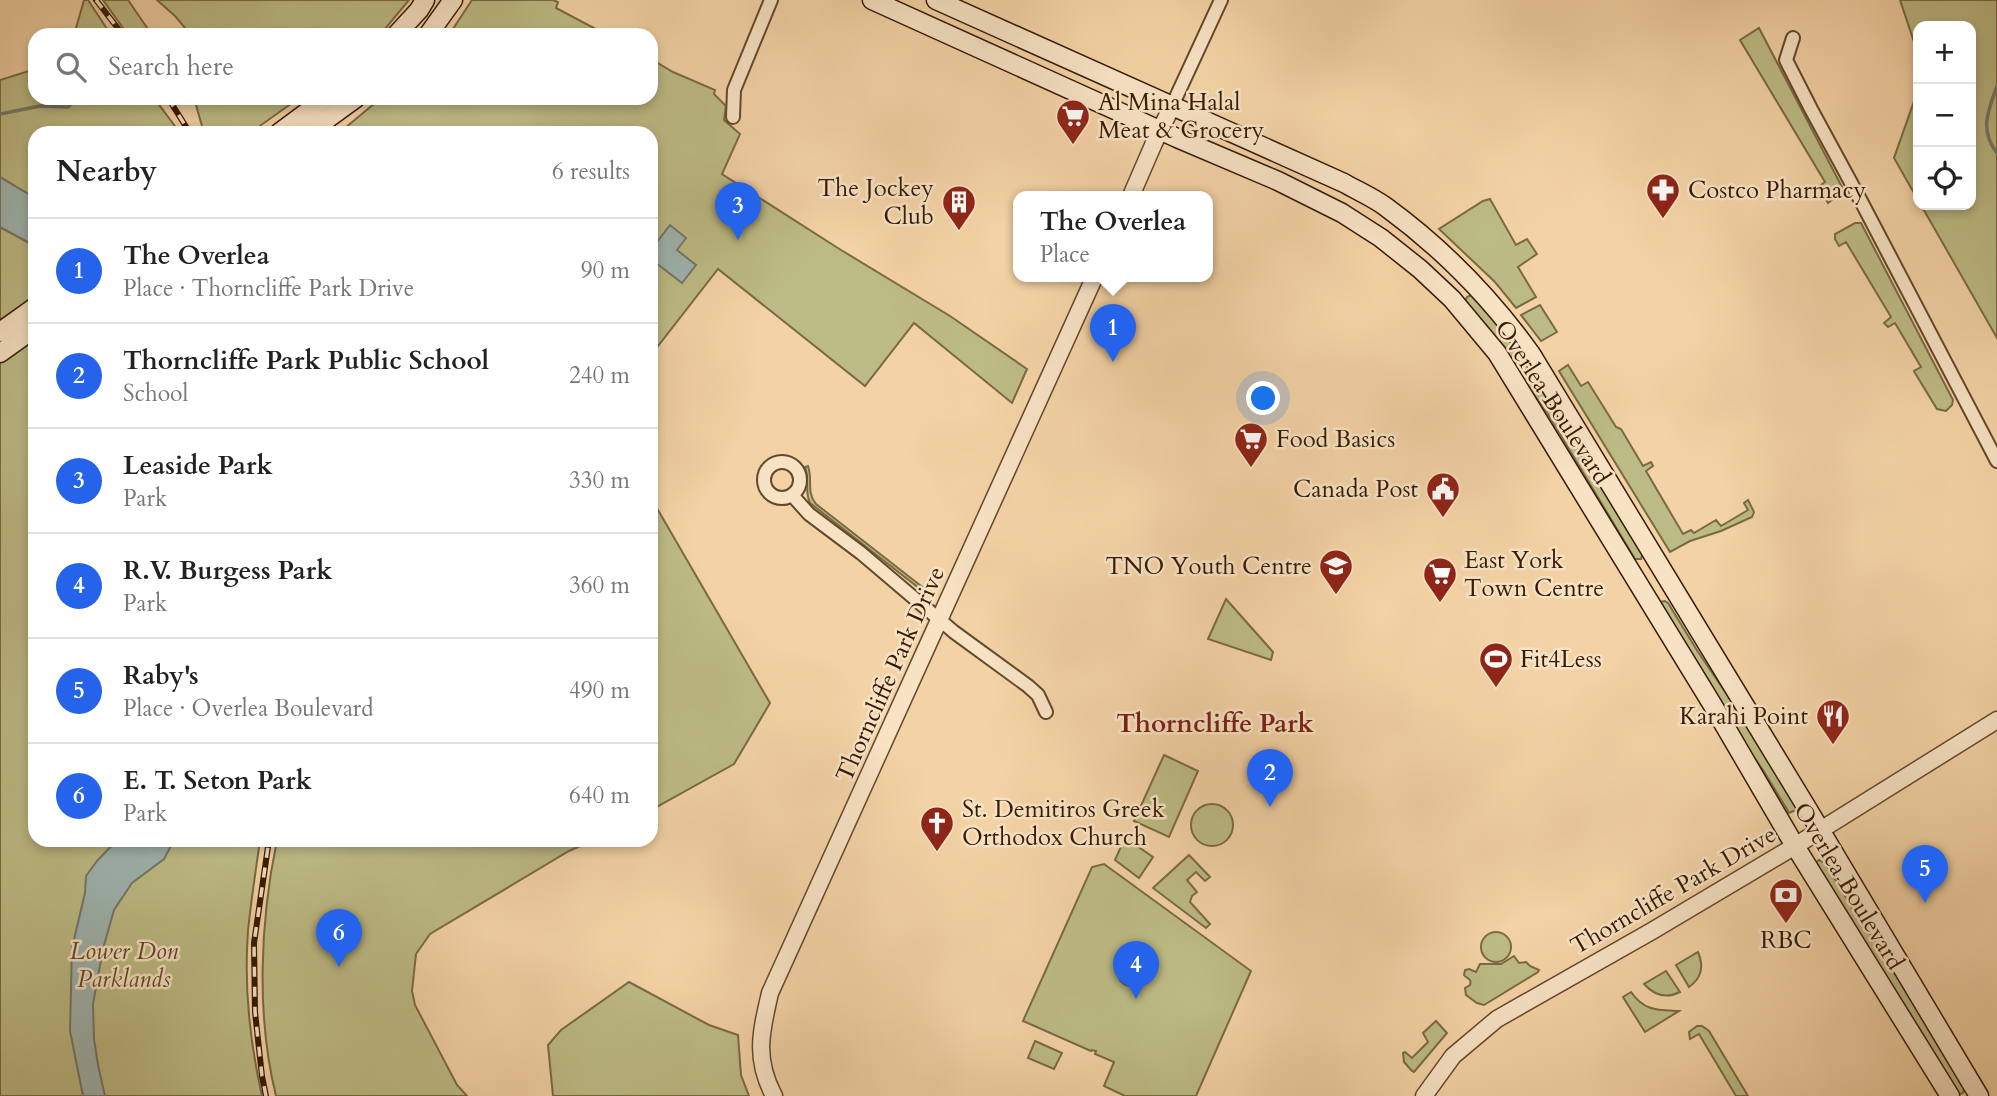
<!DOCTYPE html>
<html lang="en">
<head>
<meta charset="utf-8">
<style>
	:root { --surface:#fff; --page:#f6f6f6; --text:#222; --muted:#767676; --line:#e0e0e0; --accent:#2563eb }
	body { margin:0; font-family:Cardo,serif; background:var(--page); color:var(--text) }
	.controls { position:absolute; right:21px; top:21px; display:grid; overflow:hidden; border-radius:14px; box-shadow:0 4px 10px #0003 }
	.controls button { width:63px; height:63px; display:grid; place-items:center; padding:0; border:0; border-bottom:2px solid var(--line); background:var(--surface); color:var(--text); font:35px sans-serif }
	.you { position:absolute; left:1264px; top:399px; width:24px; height:24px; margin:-18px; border:5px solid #fff; border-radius:50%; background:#1a73e8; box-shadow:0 0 0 10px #1a73e833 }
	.badge { display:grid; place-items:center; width:46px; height:46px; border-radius:50%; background:var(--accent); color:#fff; font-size:23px; font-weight:700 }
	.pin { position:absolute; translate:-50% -58px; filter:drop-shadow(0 2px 4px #0008) }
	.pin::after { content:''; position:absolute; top:37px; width:24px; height:21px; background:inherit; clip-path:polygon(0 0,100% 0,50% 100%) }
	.popup { position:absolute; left:1013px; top:191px; width:200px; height:91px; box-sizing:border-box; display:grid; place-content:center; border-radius:14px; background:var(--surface); filter:drop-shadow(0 2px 5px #0005); font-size:23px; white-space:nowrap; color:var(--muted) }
	.popup b { font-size:26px; color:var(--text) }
	.popup::after { content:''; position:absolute; left:50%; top:100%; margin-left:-14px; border:14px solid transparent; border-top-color:var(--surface) }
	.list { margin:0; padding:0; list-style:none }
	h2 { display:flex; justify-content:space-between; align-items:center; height:91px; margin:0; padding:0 28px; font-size:30px }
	h2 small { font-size:23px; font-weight:400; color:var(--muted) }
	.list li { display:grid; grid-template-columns:46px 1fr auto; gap:21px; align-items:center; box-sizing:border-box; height:105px; padding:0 28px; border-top:2px solid var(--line) }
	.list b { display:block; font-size:26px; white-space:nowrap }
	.list p { margin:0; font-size:23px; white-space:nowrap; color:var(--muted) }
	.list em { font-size:23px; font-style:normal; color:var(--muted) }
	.icon { flex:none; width:38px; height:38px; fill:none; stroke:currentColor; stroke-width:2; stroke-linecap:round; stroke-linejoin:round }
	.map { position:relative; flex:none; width:1997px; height:1096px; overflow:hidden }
	.search { position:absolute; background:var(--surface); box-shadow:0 4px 10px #0003; left:28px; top:28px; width:630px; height:77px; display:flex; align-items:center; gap:18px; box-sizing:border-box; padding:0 24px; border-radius:21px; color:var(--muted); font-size:26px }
	.panel { position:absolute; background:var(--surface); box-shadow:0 4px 10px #0003; left:28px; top:126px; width:630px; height:721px; border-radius:21px }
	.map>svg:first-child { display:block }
</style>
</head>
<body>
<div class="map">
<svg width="1997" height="1096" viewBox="0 0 1997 1096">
	<rect width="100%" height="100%" fill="#f3d2a5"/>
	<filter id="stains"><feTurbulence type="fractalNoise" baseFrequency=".00286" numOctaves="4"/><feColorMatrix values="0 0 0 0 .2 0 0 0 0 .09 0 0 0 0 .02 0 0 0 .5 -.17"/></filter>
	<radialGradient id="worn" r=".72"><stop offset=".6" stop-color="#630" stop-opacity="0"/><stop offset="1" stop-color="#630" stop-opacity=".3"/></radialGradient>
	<g fill="#bdbb85" stroke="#7a6a44" stroke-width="2">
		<polygon points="84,0 88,0 111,35 74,35"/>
		<polygon points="103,0 128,0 152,35 128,35"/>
		<polygon points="157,0 409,0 380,35 191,35 175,16"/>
		<polygon points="472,0 553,0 558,2 556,8 607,35 449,35"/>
		<polygon points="1900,0 1997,0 1997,338 1921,205 1971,205 1971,26 1918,26 1918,54"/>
		<polygon points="1759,28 1842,187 1838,195 1828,203 1818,187 1825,182 1740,40"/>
		<polygon points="651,59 673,72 715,90 714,94 726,106 724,120 740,134 722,174 841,250 950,316 1027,369 1012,403 914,323 865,386 718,269 651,355 651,133 339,133 381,98 651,98"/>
		<polygon points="35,69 35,98 154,98 180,133 35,133 35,198 0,177 0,80"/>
		<polygon points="1918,90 1918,200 1894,158"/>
		<polygon points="194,98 299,98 250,133 204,133"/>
		<polygon points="1490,199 1516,245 1527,239 1537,254 1518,267 1536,297 1516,308 1495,282 1439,229 1483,201"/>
		<polygon points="1855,223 1861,223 1953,400 1952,405 1946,411 1937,409 1915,373 1914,371 1921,367 1895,323 1888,327 1884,323 1891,317 1846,242 1839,246 1835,239 1835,234"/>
		<path d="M0,227L35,246V840H260C256,870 251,900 248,931C244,985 250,1043 262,1096H0Z"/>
		<polygon points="1474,294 1510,334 1643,553 1641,559 1635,559 1549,416 1502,349 1467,306 1465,301 1467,297"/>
		<polygon points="1540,305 1557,332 1541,341 1521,315"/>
		<polygon points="1568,365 1581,386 1588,382 1616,427 1621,429 1643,466 1651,462 1653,466 1646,471 1683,534 1691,530 1694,533 1716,520 1721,526 1748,510 1744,503 1748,500 1754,512 1752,517 1721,531 1690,541 1670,552 1559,371"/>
		<path d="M808,466C813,480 806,492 816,504L925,589L924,592L810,503C804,491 810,480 805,467Z"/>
		<polygon points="651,498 770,703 734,764 651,810"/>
		<polygon points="1226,599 1273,652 1271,660 1208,639"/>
		<polygon points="1665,601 1668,603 1698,652 1737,709 1796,805 1796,810 1789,813 1788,811 1763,770 1727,719 1659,602"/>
		<polygon points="1164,755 1198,771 1169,837 1134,821"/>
		<circle cx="1212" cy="825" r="21"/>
		<path d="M277,840H593L569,851L430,934L416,954L412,991L415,1005L457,1085L467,1096H276C256,1015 260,922 277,840Z"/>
		<polygon points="1124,840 1134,844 1153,857 1139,878 1115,860"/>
		<polygon points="1189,855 1210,877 1205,881 1196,872 1187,880 1197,892 1192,896 1190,902 1210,924 1206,928 1153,888"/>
		<polygon points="1819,860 1825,863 1855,912 1896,971 1965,1087 1963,1093 1957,1095 1815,863"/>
		<polygon points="1104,864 1251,971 1196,1096 1125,1096 1104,1086 1114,1062 1095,1054 1096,1051 1092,1050 1091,1051 1023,1021 1092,867"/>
		<circle cx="1496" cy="947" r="15"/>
		<path d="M1698,952C1704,966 1702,978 1689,987L1676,965Z"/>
		<path d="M1514,956L1519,963L1526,962L1530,966L1539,970L1538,972L1484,1005L1477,1003L1466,995L1465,988L1470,985C1472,978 1467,979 1464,975L1465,970L1469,969L1476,972L1480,964H1501Z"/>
		<path d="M1666,971L1680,992C1666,999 1654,995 1644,984Z"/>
		<polygon points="629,982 709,1025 738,1035 741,1075 749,1096 553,1096 548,1045 561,1030"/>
		<path d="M1631,992C1645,1012 1659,1010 1679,1011L1645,1032L1623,997Z"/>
		<polygon points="1436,1021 1447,1033 1414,1072 1412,1071 1404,1062 1403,1053 1405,1052 1412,1058 1428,1042 1423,1033"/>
		<polygon points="1697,1026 1702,1026 1709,1031 1748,1096 1736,1096 1699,1034 1690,1039 1689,1032"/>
		<polygon points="1035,1041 1062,1053 1054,1069 1028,1058"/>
	</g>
	<g fill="#9eb5b0" stroke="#74776b" stroke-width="2">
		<polygon points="0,177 35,198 35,246 0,227"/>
		<polygon points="670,225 686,238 677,250 696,265 682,283 651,259 651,250"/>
		<polygon points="117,840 174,840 164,859 132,883 114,910 103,949 93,1004 94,1039 98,1065 105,1096 83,1096 70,1031 72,948 85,893 86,876 97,861"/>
		<circle cx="1131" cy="973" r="13"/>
	</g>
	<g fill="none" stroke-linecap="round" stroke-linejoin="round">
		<g stroke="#74776b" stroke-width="3.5">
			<path d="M1997,86C1988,111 1979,130 1997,153"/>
			<polyline points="0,114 40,106 68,107 78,98"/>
		</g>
		<g stroke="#65482c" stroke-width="16">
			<g id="minor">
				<polyline points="1793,38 1786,60 1811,109 1862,203 1997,461"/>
				<polyline points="1172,106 1221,0"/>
				<polyline points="733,117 734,90 771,0"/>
				<circle cx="782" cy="480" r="18"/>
				<polyline points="792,495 809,514 861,553 954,632 1028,686 1038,695 1046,712"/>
			</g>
		</g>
		<g stroke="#65482c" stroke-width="19">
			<g id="tertiary">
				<polyline points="1131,196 1154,143 1172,106"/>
				<path d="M774,1096C754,1058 761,1032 770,993C879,754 986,515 1095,276"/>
				<polyline points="1424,1096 1453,1056 1497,1019 1652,931 1795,846 1997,720"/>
			</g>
		</g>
		<g stroke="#361a03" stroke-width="21">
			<g id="secondary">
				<polyline points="872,0 1177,138 1278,181 1342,213 1381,238 1420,269 1452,299 1497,353 1712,704 1795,846 1950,1096"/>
				<path d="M936,0L1344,183C1358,191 1374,198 1386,207C1442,248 1491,298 1531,354L1807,808L1979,1096"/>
				<polyline points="396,35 419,10 425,0"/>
				<polyline points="428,35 453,0"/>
				<polyline points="279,133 326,98"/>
				<polyline points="308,133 356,98"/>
				<polyline points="0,332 35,307"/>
				<polyline points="0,353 35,328"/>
			</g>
		</g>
		<use href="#minor" stroke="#f7e2c4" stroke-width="12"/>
		<use href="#tertiary" stroke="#f7e2c4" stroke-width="16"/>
		<use href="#secondary" stroke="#f7e2c4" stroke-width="18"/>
		<g stroke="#361a03" stroke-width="6">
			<g id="rail">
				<polyline points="96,0 123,35"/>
				<polyline points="168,98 190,133"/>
				<polyline points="266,1096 262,1076 255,1012 254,943 269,840"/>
			</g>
		</g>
		<use href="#rail" stroke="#f7e2c4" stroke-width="3.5" stroke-dasharray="10" stroke-linecap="butt"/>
	</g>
	<defs>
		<g id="supermarket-pin" transform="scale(1.75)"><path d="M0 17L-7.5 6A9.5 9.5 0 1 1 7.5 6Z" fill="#8f2418" stroke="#f7e2c4"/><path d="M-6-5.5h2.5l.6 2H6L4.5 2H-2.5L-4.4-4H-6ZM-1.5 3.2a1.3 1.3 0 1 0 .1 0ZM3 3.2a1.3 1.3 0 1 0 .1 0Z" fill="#fff"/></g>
		<g id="pharmacy-pin" transform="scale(1.75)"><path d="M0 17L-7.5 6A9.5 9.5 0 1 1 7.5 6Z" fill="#8f2418" stroke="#f7e2c4"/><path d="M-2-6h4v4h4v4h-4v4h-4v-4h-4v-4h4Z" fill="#fff"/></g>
		<g id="building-pin" transform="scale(1.75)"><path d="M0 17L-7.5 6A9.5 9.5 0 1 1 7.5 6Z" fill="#8f2418" stroke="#f7e2c4"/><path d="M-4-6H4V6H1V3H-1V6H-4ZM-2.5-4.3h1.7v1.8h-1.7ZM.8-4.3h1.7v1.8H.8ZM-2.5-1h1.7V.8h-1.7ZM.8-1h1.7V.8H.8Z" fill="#fff"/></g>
		<g id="civic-pin" transform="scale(1.75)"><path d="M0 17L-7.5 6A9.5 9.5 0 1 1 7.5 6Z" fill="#8f2418" stroke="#f7e2c4"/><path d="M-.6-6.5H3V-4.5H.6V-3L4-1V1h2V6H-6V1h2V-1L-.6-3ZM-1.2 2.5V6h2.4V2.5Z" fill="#fff"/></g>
		<g id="school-pin" transform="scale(1.75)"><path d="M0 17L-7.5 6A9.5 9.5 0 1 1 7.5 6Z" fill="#8f2418" stroke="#f7e2c4"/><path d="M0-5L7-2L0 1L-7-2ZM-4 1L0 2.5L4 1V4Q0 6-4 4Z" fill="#fff"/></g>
		<g id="stadium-pin" transform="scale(1.75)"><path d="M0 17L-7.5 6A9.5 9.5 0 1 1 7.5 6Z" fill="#8f2418" stroke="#f7e2c4"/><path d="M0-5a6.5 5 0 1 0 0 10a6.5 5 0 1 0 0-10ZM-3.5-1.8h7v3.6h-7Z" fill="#fff"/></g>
		<g id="restaurant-pin" transform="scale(1.75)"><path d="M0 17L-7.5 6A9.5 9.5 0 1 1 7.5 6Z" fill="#8f2418" stroke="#f7e2c4"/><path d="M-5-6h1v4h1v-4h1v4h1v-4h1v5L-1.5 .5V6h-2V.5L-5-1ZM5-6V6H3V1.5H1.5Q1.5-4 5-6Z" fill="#fff"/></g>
		<g id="church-pin" transform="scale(1.75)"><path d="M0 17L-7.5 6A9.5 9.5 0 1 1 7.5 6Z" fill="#8f2418" stroke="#f7e2c4"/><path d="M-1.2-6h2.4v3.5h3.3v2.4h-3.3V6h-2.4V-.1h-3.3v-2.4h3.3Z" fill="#fff"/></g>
		<g id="bank-pin" transform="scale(1.75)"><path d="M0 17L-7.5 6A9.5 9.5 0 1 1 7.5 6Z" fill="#8f2418" stroke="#f7e2c4"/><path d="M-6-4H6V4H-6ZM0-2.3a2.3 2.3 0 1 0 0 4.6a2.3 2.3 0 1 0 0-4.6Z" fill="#fff"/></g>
	</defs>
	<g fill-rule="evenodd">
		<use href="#supermarket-pin" x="1073" y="116"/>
		<use href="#pharmacy-pin" x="1663" y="190"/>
		<use href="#building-pin" x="959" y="202"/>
		<use href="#supermarket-pin" x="1251" y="439"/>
		<use href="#civic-pin" x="1443" y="489"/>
		<use href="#school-pin" x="1336" y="566"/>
		<use href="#supermarket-pin" x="1440" y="574"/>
		<use href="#stadium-pin" x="1496" y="659"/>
		<use href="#restaurant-pin" x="1833" y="716"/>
		<use href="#church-pin" x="937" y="823"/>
		<use href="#bank-pin" x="1786" y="895"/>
	</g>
	<g text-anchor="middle" stroke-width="5" stroke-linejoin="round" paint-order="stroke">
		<g font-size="24" fill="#361a03" stroke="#f7e2c4" text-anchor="start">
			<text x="1098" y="110">Al Mina Halal<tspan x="1098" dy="28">Meat &amp; Grocery</tspan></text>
			<text x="934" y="196" text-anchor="end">The Jockey<tspan x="934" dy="28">Club</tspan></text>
			<text x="1688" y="198">Costco Pharmacy</text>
			<text x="1276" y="447">Food Basics</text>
			<text x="1418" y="497" text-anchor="end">Canada Post</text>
			<text x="1464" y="568">East York<tspan x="1464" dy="28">Town Centre</tspan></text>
			<text x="1312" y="574" text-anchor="end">TNO Youth Centre</text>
			<text x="1520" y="667">Fit4Less</text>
			<text x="1808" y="724" text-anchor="end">Karahi Point</text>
			<text x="962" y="817">St. Demitiros Greek<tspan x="962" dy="28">Orthodox Church</tspan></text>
			<text x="1786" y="948" text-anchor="middle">RBC</text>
		</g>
		<g font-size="24" fill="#361a03" stroke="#f7e2c4">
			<text transform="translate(1553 402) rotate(57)" y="8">Overlea Boulevard</text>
			<text transform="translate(890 674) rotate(-66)" y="8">Thorncliffe Park Drive</text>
			<text transform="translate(1849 886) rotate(59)" y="8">Overlea Boulevard</text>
			<text transform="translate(1673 890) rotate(-30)" y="8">Thorncliffe Park Drive</text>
		</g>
		<g font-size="24" font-style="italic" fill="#5e4a2a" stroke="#f7e2c4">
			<text x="124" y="959">Lower Don<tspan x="124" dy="28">Parklands</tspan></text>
		</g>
		<g font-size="26" font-weight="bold" fill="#7a1f14" stroke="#f7e2c4">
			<text x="1215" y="732">Thorncliffe Park</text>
		</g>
	</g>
	<rect width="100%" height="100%" filter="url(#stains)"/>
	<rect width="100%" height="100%" fill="url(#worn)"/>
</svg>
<div class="controls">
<button>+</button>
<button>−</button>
<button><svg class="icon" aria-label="locate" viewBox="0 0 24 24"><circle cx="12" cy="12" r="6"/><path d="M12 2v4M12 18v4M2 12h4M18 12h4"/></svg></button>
</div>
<div class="you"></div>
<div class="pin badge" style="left:1113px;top:362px">1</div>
<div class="popup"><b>The Overlea</b>Place</div>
<div class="pin badge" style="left:1270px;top:807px">2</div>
<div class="pin badge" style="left:738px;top:240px">3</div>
<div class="pin badge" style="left:1136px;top:999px">4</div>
<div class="pin badge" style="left:1925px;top:903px">5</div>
<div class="pin badge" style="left:339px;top:967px">6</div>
<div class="search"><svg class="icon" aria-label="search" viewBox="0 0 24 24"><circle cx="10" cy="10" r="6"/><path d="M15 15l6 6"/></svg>Search here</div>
<section class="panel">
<h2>Nearby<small>6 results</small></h2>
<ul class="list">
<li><span class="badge">1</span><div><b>The Overlea</b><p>Place · Thorncliffe Park Drive</p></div><em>90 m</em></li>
<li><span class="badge">2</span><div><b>Thorncliffe Park Public School</b><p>School</p></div><em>240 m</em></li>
<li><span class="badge">3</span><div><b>Leaside Park</b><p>Park</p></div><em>330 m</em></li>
<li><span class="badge">4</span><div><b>R.V. Burgess Park</b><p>Park</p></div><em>360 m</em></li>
<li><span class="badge">5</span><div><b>Raby's</b><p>Place · Overlea Boulevard</p></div><em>490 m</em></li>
<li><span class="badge">6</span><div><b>E. T. Seton Park</b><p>Park</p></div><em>640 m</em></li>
</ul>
</section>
</div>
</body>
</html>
